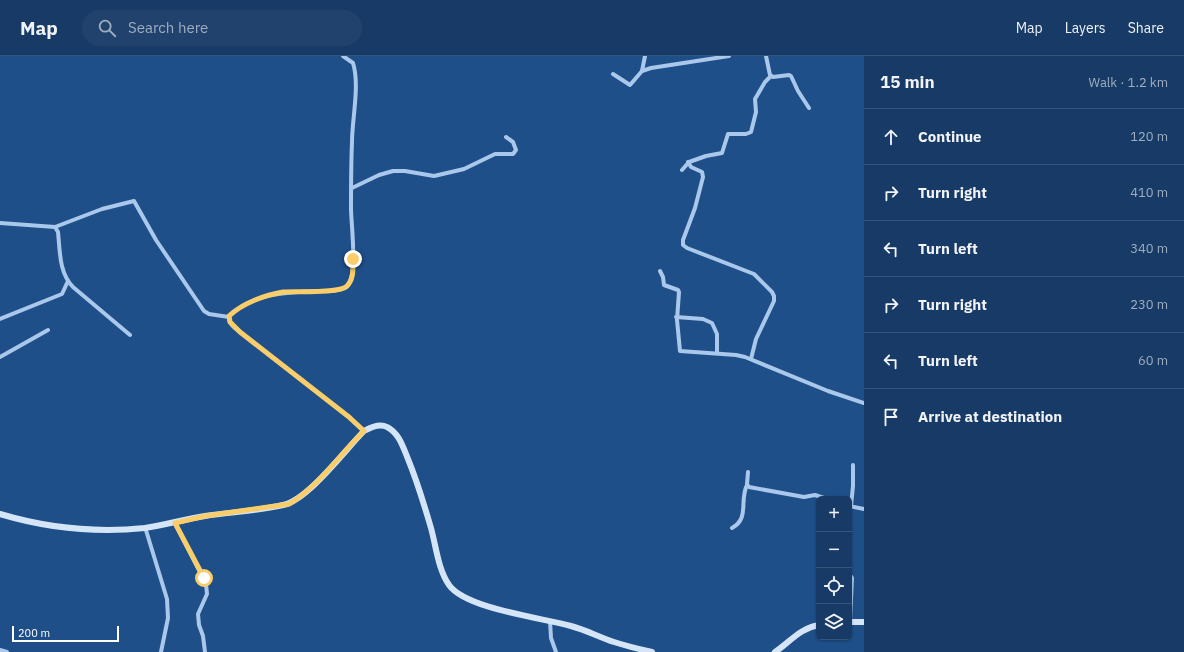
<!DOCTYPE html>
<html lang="en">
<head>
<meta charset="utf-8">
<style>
	:root { --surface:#173b66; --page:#20426c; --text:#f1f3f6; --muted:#9eadbf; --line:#36557a }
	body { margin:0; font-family:"IBM Plex Sans",sans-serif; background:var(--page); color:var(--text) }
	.controls { position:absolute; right:12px; bottom:12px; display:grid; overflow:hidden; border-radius:6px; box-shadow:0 1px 3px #0004 }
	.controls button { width:36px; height:36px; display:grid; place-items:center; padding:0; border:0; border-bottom:1px solid var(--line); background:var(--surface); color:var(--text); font:20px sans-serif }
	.scale { position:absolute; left:12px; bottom:10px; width:107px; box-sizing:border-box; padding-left:4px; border:2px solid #fff; border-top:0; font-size:11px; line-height:14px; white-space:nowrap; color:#fff; -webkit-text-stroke:3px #1f4f88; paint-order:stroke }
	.stop { position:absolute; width:12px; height:12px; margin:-9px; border:3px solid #f9cd6a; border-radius:50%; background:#fff }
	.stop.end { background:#f9cd6a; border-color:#fff; box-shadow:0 1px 4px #0008 }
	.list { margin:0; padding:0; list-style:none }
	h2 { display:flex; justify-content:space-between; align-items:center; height:52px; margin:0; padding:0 16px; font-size:17px }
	h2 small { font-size:13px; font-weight:400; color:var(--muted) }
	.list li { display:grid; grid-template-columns:26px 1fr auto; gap:12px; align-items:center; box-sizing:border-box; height:56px; padding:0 16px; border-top:1px solid var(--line) }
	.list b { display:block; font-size:15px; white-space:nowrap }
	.list em { font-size:13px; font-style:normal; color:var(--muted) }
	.icon { flex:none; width:22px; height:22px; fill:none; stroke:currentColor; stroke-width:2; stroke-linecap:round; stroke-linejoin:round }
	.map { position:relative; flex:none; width:864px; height:596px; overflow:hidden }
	header { display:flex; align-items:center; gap:24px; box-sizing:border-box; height:56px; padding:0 20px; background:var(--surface); border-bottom:1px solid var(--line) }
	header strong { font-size:19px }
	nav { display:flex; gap:22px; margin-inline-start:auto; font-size:14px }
	.search { width:280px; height:36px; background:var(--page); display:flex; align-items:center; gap:10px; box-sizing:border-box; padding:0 14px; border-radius:22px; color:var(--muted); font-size:15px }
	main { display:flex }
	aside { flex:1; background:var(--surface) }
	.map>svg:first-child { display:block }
</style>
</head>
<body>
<header>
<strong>Map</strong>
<div class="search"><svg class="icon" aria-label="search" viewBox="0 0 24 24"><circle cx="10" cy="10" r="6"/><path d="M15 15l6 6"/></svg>Search here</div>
<nav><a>Map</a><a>Layers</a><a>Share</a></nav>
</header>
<main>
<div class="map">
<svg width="864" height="596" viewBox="0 0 864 596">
	<rect width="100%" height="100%" fill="#1f4f88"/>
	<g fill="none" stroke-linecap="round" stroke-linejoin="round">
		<g stroke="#aac8eb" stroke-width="4">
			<path d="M343,0L353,7C360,29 352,63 352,86C351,108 351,130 351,153C351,168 359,225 345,232C336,236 324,235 315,235C285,236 252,238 229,260C228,268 235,272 240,276L349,361L364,375"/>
			<polyline points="766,0 770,19 773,21 789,19 791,20 798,35 809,52"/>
			<polyline points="642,15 645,0"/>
			<polyline points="613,18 630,29 642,15 651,12 729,0"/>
			<polyline points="688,106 691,111 702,116 703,121 695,152 683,184 683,189 687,192 754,218 772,236 774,240 774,245 756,283 751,303"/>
			<polyline points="682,114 689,106 706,100 722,97 728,78 746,78 751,76 756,56 755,43 765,26 771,20"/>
			<polyline points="352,132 379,119 393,115 405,115 434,120 464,113 495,98 513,98 516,94 513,86 506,81"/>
			<path d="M0,167L55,171L58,176C60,195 59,217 73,231L130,279"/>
			<polyline points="55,171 102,153 134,145 156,184 204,255 209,258 229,261"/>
			<polyline points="660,215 663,221 664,229 678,234 679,236 677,264 680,295 736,299 745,301 828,335 864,347"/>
			<polyline points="676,261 703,263 712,267 717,278 717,297"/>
			<polyline points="0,263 62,238 68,225"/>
			<polyline points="0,301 48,274"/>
			<polyline points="748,416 747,428 749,431 804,441 815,439 827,443"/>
			<polyline points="849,450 864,453"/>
			<polyline points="851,450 853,430 853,409"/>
			<polyline points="175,467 206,528 207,538 198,558 199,569 203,580 205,596"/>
			<polyline points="145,471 167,543 168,562 161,596"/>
			<path d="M732,472C750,462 739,445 747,429"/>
			<polyline points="849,518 852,522 850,566"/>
			<polyline points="550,565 551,582 556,596"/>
			<polyline points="0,594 7,596"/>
		</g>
		<g stroke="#d5e5f8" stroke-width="6">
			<path d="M0,458C47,472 97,477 145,472C165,469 185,463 205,460C231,456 258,455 283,449C308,444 345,394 364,375C371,371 380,367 387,371C399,377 403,391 408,403C417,425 424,448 431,472C436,490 438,513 449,529C466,553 543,562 571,570C586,574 599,581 614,586C626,590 639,593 652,596"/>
			<polyline points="849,566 864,566"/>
			<path d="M775,596C790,586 800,572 819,569"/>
		</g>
	</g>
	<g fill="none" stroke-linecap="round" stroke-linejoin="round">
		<path stroke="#f9cd6a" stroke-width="5" d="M204,522L175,467L205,460L289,448C319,430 339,399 364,375L349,361L240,276L230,266L229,260C243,247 265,239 283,236C296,235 339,238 347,230C354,223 353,212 353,203"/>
	</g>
</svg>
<div class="controls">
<button>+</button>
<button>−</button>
<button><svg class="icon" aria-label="locate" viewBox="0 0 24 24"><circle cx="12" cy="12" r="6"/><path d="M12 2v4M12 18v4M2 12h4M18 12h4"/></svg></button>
<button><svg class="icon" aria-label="layers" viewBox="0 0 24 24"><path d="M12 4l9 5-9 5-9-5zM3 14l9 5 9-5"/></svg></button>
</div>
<div class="scale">200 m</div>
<div class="stop" style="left:204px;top:522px"></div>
<div class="stop end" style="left:353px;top:203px"></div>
</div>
<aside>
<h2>15 min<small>Walk · 1.2 km</small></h2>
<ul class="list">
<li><svg class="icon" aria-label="ahead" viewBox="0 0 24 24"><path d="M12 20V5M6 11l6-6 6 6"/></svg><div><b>Continue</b></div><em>120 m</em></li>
<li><svg class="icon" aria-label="right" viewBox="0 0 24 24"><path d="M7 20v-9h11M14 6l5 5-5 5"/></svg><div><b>Turn right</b></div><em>410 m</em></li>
<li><svg class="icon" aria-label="left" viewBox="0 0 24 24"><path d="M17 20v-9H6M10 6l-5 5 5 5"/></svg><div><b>Turn left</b></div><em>340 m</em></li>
<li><svg class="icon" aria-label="right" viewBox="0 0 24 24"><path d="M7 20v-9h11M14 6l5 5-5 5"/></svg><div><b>Turn right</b></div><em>230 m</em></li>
<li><svg class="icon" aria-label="left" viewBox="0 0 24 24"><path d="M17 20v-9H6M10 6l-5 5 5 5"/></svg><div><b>Turn left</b></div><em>60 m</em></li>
<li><svg class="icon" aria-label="arrive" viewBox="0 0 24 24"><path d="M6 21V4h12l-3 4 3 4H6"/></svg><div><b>Arrive at destination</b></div></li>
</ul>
</aside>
</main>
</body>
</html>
